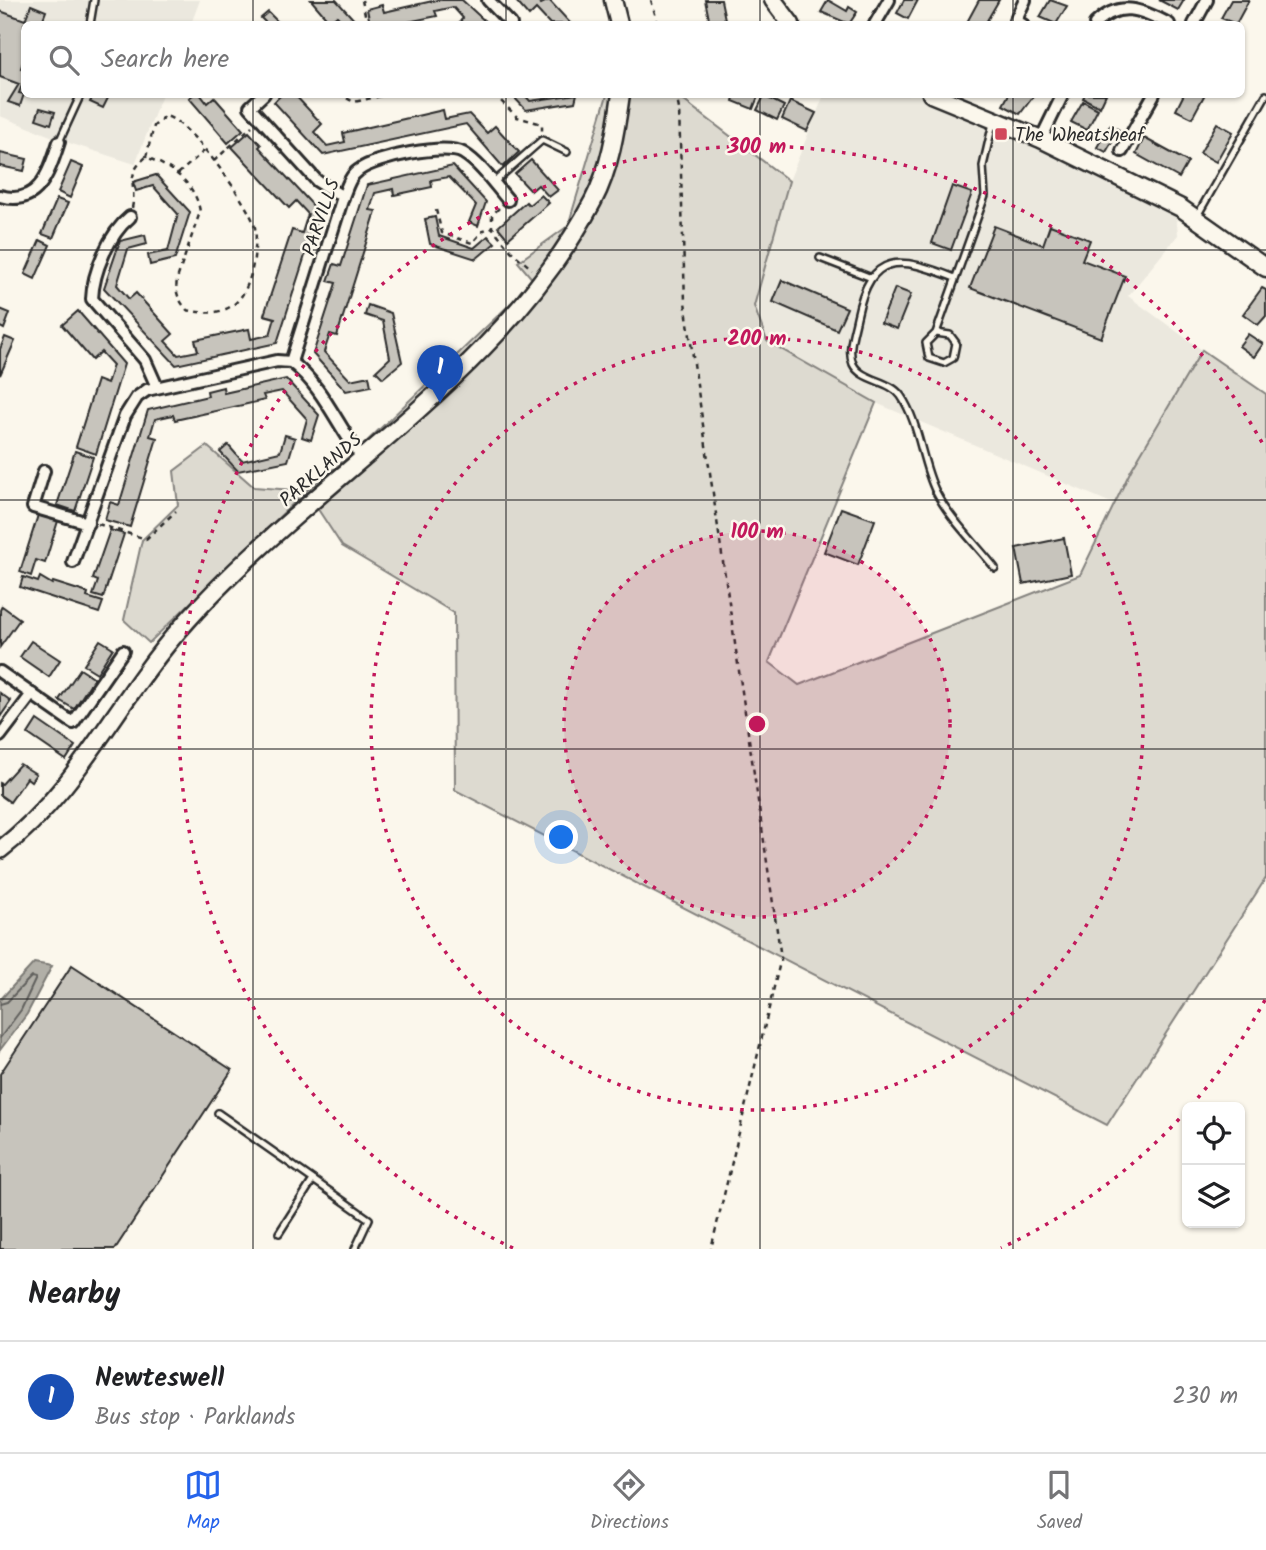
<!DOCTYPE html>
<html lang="en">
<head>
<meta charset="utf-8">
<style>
	:root { --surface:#fff; --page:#f6f6f6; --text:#202124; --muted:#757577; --line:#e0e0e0; --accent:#2563eb }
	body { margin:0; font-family:Kalam,sans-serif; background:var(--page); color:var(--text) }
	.controls { position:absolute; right:21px; bottom:21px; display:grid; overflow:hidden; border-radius:10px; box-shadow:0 2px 5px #0004 }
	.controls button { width:63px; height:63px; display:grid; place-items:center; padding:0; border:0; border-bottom:2px solid var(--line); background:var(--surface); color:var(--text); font:35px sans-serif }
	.you { position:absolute; left:562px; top:838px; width:24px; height:24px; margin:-18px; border:5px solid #fff; border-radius:50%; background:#1a73e8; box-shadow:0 0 0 10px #1a73e833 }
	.badge { display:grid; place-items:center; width:46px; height:46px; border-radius:50%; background:var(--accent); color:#fff; font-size:23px; font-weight:700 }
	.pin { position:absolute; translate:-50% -58px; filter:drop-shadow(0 2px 4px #0008) }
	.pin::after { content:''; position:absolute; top:37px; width:24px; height:21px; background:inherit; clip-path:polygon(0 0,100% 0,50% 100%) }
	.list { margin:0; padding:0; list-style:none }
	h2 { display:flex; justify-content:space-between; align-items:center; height:91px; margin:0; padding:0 28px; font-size:30px }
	h2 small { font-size:23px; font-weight:400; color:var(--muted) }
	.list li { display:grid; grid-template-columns:46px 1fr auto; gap:21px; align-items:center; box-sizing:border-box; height:112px; padding:0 28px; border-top:2px solid var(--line) }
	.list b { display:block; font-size:26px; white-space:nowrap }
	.list p { margin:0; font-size:23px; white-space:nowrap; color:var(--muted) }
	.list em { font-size:23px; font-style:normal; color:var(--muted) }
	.icon { flex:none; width:38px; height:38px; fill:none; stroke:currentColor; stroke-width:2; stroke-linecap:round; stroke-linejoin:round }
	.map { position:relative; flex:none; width:1266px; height:1249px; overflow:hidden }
	.search { position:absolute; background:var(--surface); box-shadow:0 2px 5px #0004; left:21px; right:21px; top:21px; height:77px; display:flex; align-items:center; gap:18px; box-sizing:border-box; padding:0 24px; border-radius:10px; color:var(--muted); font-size:26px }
	.sheet { height:203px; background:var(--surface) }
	nav { display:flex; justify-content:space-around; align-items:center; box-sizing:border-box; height:98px; border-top:2px solid var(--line); background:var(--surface); font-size:19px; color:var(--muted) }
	nav a { display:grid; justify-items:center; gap:4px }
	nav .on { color:var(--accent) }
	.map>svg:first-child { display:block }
</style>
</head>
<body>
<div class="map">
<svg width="1266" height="1249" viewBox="0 0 1266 1249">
	<rect width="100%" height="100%" fill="#fbf7ec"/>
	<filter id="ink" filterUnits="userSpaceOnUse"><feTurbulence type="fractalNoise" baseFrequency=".0143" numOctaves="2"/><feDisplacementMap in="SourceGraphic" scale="14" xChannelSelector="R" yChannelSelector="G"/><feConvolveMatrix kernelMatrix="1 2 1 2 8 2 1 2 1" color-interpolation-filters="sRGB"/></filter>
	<g filter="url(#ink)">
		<g fill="#ebe8de">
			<polygon points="0,0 200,0 191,24 24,24 24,94 162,95 135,164 66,142 0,116"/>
			<polygon points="824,95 962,95 1174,192 1178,235 1128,296 1202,350 1152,432 1116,505 876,403 767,341 752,309 789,181"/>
		</g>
		<polygon fill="#dddad0" stroke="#84827e" stroke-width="2" points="664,94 679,97 789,181 754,306 767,341 876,403 769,662 799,685 1080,575 1131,470 1202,350 1266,394 1266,878 1107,1125 455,790 454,613 342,546 306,491 149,643 124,620 142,540 178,505 174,471 207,446 254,487 306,491 361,447 534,281 518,262 568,226 607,95"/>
		<polygon fill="#b1afa7" stroke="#7b7a75" stroke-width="2" points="34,963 52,966 27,1014 0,1050 0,1000"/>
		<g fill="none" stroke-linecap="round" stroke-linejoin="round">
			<polyline stroke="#61605d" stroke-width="2" points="0,1004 7,1002 31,977 36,978 21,1010 0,1038"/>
		</g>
		<g fill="#c7c4bc" stroke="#2b2b2b" stroke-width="2">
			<polygon points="311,0 336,0 358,24 344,24 337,16 330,22"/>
			<polygon points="437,0 462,0 488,24 458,24 463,18 453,7 435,11 437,16 398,24 370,24 367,9 382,5 384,12"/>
			<polygon points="515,0 537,0 541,4 549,0 571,24 550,24 536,9 529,16"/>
			<polygon points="705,0 721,0 726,24 710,24"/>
			<polygon points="828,0 847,11 849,7 857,12 849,24 821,12"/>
			<polygon points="904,0 918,0 908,19 897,13"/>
			<polygon points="979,0 999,0 985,24 966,24"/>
			<polygon points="1050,0 1067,6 1056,24 1040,17"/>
			<polygon points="1159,0 1184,0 1178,10"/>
			<polygon points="1231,0 1249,0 1236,24 1221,18"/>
			<polygon points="31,5 46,11 41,24 24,24 24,59 21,68 24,69 24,81 19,93 24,94 20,106 8,102 19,84 0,77 0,11 25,20"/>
			<polygon points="268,12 280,24 267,24 261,18"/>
			<polygon points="94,94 110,94 103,108 90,102"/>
			<polygon points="194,94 200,94 207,103 214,97 243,130 228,143 189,98"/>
			<polygon points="282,94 294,94 322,124 314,132 327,146 345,142 343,133 443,110 445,119 469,114 487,133 495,126 519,152 503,167 466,124 323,155 274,102"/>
			<polygon points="511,94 524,94 530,101 577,94 575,102 526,110"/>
			<polygon points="735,94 759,94 753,109 733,101"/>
			<polygon points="1009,94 1035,94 1020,114 1003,105"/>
			<polygon points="1085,94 1106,94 1100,107 1083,98"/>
			<polygon points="1184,94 1205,94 1192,118 1176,110"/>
			<polygon points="764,96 784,106 777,120 757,110"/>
			<polygon points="790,101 816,113 807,131 782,119"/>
			<polygon points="1083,101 1098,109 1087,130 1071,122"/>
			<polygon points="40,108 55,112 51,124 36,119"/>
			<polygon points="1217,123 1233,132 1216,162 1200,153"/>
			<polygon points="1110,125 1119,130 1106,152 1097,147"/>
			<polygon points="249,132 261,145 259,147 319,212 277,343 176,365 104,288 120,241 145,235 147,244 128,249 117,285 129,299 136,293 173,334 165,341 178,355 198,351 195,340 249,329 251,339 270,335 275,318 264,315 292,230 302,233 308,214 296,201 289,208 232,147"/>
			<polygon points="1144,138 1188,162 1179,178 1136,154"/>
			<polygon points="0,153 27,159 24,171 0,166"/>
			<polygon points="531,160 558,190 549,197 538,185 531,191 515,174"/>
			<polygon points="71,162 83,167 70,198 58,192"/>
			<polygon points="453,166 486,202 478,226 469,222 476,205 449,177 431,180 432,187 394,195 393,189 375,193 370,210 376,211 337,336 330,334 324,352 350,380 369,376 371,386 346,391 313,354 336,283 328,281 334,264 341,266 367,185"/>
			<polygon points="156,175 190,212 175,259 150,265 148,255 168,251 178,214 153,186 136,191 133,182"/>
			<polygon points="952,186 972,193 951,250 932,243"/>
			<polygon points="541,195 549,203 508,239 498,227 526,202 529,205"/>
			<polygon points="57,199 68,203 53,238 42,234"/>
			<polygon points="435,217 439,236 474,248 488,236 495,243 476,259 430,244 425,219"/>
			<polygon points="1050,225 1090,240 1082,260 1125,276 1101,338 970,288 994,226 1043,245"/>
			<polygon points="40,240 50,245 35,279 25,274"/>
			<polygon points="782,280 847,308 837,330 773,302"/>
			<polygon points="895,288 911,294 897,329 881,323"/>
			<polygon points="1262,288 1266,290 1266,316 1258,325 1243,314"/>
			<polygon points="368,305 391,313 402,362 383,378 376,371 390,358 383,321 365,315"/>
			<polygon points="0,309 10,313 4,329 0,327"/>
			<polygon points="78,311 124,364 96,454 76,447 97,380 107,384 113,365 101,352 92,360 62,325"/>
			<polygon points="1248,334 1263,344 1254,357 1239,346"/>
			<polygon points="5,337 15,341 0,375 0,349"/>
			<polygon points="286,379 319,415 311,440 302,437 307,419 282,391 263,395 265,400 175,420 173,415 155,419 150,436 157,438 130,527 105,520 110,502 119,505 148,410 208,396 207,391 223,387 224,393"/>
			<polygon points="285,435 295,438 288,461 238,471 220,452 228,445 242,461 280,452"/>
			<polygon points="75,451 93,457 75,511 57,505"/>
			<polygon points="841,508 875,520 858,565 824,552"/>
			<polygon points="38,515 58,521 45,563 36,560 31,576 20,572"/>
			<polygon points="110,530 124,534 103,598 93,595 98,581 93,579"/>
			<polygon points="1064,538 1071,574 1023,584 1016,548"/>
			<polygon points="23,577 38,582 40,577 52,584 53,582 88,593 87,597 103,602 99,613 20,587"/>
			<polygon points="2,606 20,619 0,647 0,610"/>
			<polygon points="100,640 113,648 97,673 84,665"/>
			<polygon points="31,641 60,660 49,677 20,657"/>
			<polygon points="80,669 94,678 74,709 59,700"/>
			<polygon points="0,693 11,701 0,717"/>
			<polygon points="37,720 75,746 66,760 28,734"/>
			<polygon points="20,764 36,774 31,781 27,778 10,802 0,795 0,783 2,784"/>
			<polygon points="72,965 232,1070 115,1249 0,1249 0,1074"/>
		</g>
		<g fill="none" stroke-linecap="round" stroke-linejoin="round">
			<g stroke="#2b2b2b" stroke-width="10">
				<g id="lane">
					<polyline points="90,24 94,0"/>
					<polyline points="59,142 81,94"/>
					<polyline points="493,183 542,140 567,152"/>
					<polyline points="1197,216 1266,95"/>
					<polyline points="820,258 869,277"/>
					<path d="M955,278C899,256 871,251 857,317C854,332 847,350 853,364C861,381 890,380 901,396C920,424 921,462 936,492C950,519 976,544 995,568"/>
					<polyline points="936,333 950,335 956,343 953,358 944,363 929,358 926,343 936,333 985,196 983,166 993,123"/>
					<polyline points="218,1113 369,1219 355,1249"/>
					<polyline points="279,1233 313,1180"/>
				</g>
			</g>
			<g stroke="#2b2b2b" stroke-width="16">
				<g id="street">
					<polyline points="488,0 511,24"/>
					<polyline points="875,24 889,0"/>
					<polyline points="1022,24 1015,21 1025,0"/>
					<path d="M1095,24C1119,0 1141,9 1169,24"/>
					<polyline points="1194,24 1207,0"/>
					<polyline points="264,94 250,107 317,181 343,197"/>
					<polyline points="1041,139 1063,94"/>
					<polyline points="1122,151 1154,94"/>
					<path d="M0,196C39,207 49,172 59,142"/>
					<path d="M130,217C109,234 93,272 92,299L145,360L157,387"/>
					<path d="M291,362L343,197C347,187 350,176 359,170C376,157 445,143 463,153C481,164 495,185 508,200"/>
					<polyline points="44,471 33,507 88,523"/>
					<path d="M73,562L125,416L137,397L147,390L277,361L291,362C325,388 337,427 364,460"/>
					<polyline points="0,672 73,723 123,651"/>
					<polyline points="0,736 32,694"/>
				</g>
			</g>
			<g stroke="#2b2b2b" stroke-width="21">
				<g id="secondary">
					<polyline points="613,0 619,24"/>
					<polyline points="773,0 791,24"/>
					<polyline points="931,94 1041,139 1181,208 1266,268"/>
					<path d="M0,850C77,791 116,702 179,630C309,480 498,381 593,201C610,169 616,130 621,94"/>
				</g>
			</g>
			<g stroke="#2b2b2b" stroke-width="2.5" stroke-dasharray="5 5" stroke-linecap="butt">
				<polyline points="362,0 367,24"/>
				<polyline points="651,0 658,24"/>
				<polyline points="338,94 354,102 390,94"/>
				<polyline points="494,94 517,117 542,124 542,132"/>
				<polyline points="676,94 679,109 685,302 781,958 711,1249"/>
				<polyline points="214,161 252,126"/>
				<polyline points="178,174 204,151"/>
				<path d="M132,208C137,185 124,176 146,157C171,167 196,183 200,212L177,279C175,293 178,299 187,310C231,320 248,300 254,258C255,246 258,233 253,221C244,198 188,119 165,116L154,126L146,157"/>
				<polyline points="499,208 492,215 492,227 511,251 532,269"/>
				<polyline points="436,210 442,233 472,243 484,230 492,227"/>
				<polyline points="98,524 146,539 176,511"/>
			</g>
			<use href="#lane" stroke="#fbf7ec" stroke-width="5"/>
			<use href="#street" stroke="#fbf7ec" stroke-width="10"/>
			<use href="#secondary" stroke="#fbf7ec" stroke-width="16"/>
		</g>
	</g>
	<path fill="none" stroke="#2b2b2b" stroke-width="2" stroke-opacity="0.55" d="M253,0V24M506,0V24M760,0V24M1013,0V24M253,94V1249M506,94V1249M760,94V1249M1013,94V1249M0,250H1266M0,500H1266M0,749H1266M0,999H1266"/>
	<circle cx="757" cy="724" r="193" fill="#c2185b" fill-opacity=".12"/>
	<g fill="none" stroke="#c2185b" stroke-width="3.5" stroke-dasharray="3.5 7">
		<circle cx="757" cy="724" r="193"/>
		<circle cx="757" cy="724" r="386"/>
		<path d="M1265 1000A578 578 0 0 1 1001 1248M513 1248A578 578 0 1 1 1265 448"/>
	</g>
	<rect fill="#d1495b" stroke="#fbf7ec" stroke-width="2.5" x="994" y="127" width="14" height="14" rx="3.5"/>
	<g text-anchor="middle" stroke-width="5" stroke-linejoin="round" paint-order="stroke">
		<g font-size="19" fill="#2b2b2b" stroke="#fbf7ec" text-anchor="start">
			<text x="1015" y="141">The Wheatsheaf</text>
		</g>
		<g font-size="19" fill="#2b2b2b" stroke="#fbf7ec">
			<text transform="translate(320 217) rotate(-71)" y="7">PARVILLS</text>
			<text transform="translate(320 469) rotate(-41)" y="7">PARKLANDS</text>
		</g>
	</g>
	<circle cx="757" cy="724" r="10" fill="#c2185b" stroke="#fbf7ec" stroke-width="3.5"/>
	<g font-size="21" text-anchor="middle" font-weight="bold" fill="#c2185b" stroke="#fbf7ec" stroke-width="5" stroke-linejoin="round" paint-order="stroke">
		<text x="757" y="153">300 m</text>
		<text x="757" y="345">200 m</text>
		<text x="757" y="538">100 m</text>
	</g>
</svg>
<div class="controls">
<button><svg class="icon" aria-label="locate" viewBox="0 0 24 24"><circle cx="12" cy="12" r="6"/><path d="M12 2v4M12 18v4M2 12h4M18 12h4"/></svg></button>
<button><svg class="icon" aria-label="layers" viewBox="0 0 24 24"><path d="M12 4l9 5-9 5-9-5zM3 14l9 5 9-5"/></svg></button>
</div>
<div class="you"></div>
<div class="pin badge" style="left:440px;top:403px;background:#1a4fb4">1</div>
<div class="search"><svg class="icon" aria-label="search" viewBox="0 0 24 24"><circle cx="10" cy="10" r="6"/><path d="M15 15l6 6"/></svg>Search here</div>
</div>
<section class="sheet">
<h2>Nearby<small></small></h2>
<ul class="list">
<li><span class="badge" style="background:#1a4fb4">1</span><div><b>Newteswell</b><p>Bus stop · Parklands</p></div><em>230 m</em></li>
</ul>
</section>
<nav>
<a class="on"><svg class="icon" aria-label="map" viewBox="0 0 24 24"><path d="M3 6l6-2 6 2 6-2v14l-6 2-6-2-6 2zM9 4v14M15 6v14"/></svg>Map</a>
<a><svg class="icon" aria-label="directions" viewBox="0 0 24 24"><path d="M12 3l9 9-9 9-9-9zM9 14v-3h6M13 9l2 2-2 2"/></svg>Directions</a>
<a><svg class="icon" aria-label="saved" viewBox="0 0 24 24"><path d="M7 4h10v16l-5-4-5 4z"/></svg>Saved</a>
</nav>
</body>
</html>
